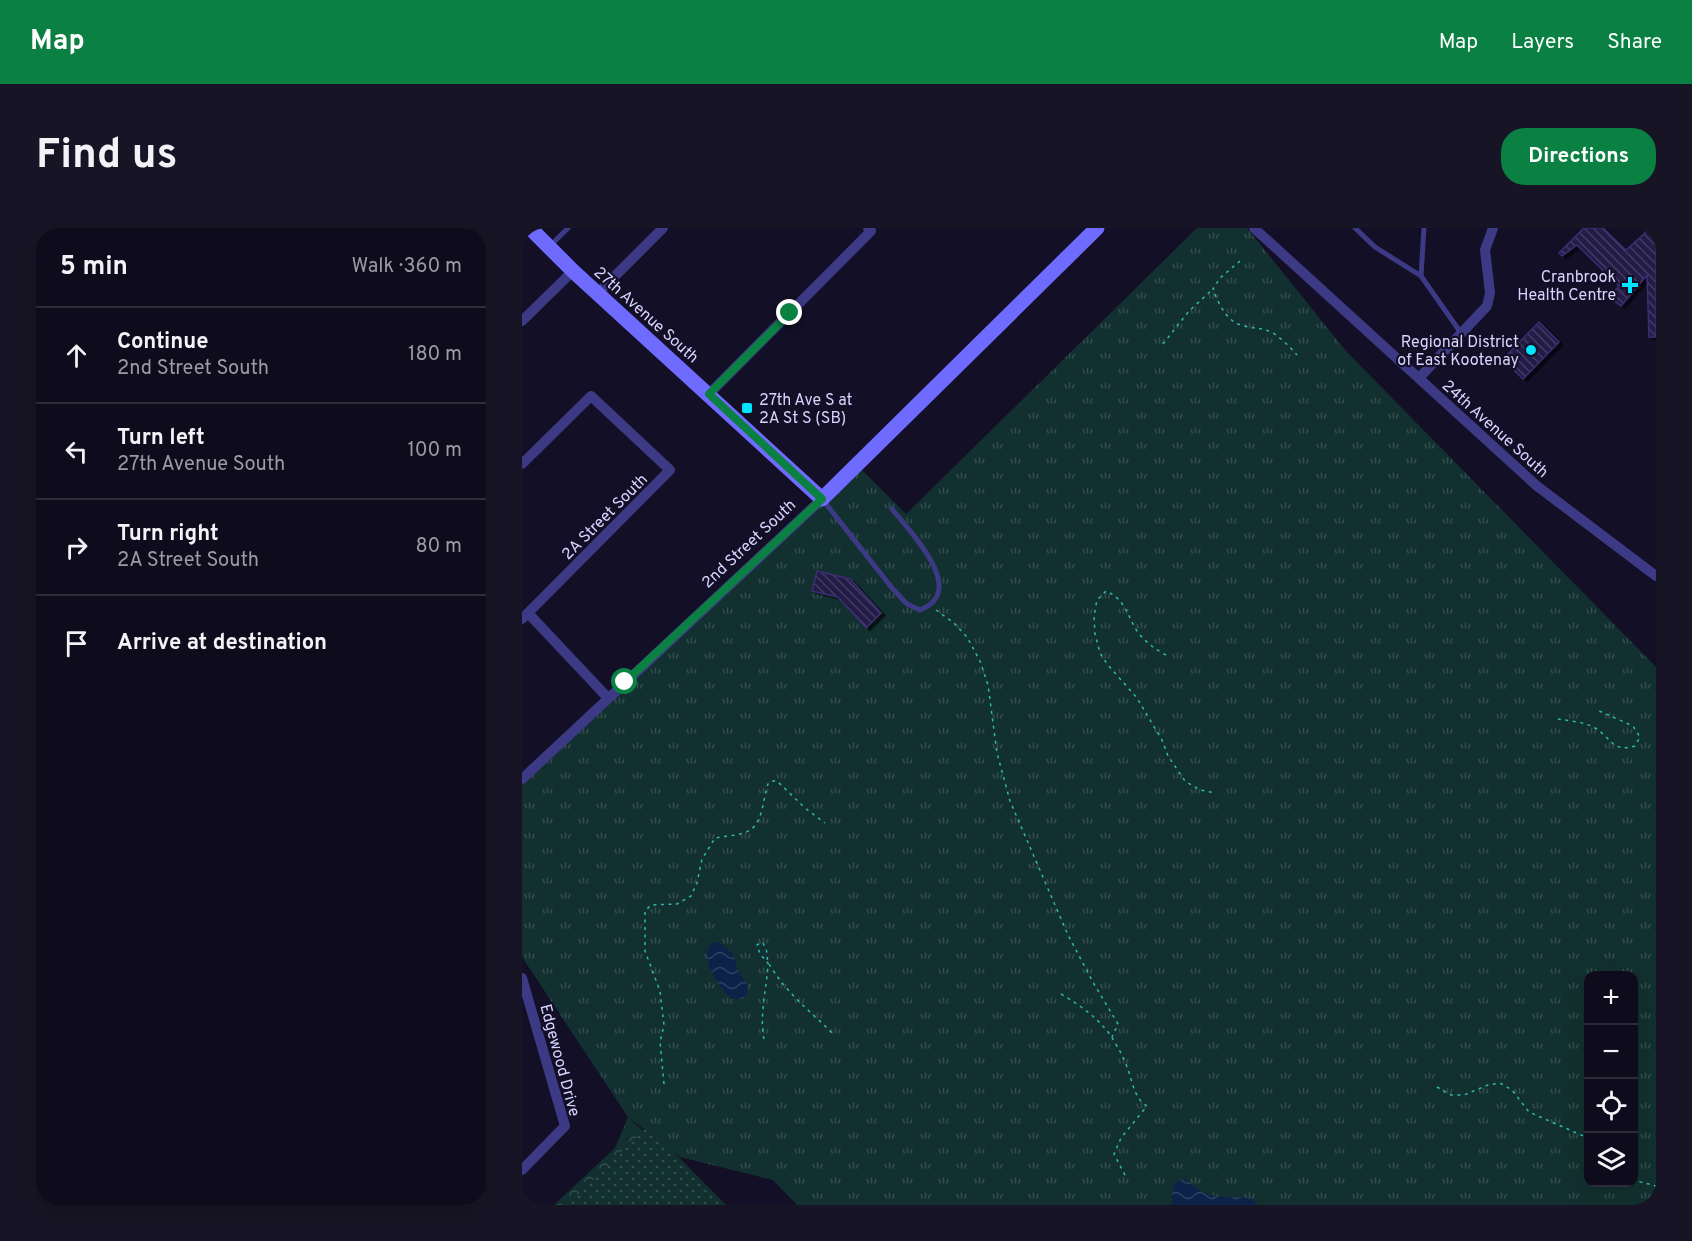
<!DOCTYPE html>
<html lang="en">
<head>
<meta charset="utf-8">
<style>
	:root { --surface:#0e0b1c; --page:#171425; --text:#f1f3f6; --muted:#9b9ba3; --line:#2e2b3b; --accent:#0b8043 }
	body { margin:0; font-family:Overpass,sans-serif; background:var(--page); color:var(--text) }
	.controls { position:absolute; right:18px; bottom:18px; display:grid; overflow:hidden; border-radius:12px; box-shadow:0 6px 24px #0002 }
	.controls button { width:54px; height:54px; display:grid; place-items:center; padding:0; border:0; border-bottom:2px solid var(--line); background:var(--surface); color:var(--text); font:30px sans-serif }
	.stop { position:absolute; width:18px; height:18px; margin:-14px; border:4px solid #0b8043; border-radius:50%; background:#fff }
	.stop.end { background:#0b8043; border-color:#fff; box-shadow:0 2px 6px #0008 }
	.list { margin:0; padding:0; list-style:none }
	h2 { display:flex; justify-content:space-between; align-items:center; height:78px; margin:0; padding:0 24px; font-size:26px }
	h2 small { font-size:20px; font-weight:400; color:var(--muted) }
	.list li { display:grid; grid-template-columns:39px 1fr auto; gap:18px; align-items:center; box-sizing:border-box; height:96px; padding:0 24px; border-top:2px solid var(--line) }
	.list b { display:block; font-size:22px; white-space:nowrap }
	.list p { margin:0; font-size:20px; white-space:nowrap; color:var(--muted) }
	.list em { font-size:20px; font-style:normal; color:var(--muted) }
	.icon { flex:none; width:33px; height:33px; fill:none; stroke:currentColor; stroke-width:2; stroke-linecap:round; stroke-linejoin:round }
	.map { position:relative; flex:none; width:1134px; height:977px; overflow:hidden; border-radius:24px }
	header { display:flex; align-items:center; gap:36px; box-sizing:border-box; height:84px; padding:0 30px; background:var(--accent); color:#fff }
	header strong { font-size:28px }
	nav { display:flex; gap:33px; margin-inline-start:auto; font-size:21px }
	.intro { display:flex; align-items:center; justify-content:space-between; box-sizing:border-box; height:144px; padding:0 36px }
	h1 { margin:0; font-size:42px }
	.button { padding:15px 27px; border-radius:24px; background:var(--accent); color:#fff; font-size:21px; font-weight:700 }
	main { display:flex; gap:36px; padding:0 36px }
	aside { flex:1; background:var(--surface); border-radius:24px; box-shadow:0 6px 24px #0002 }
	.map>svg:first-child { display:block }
</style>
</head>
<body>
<header>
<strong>Map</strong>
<nav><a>Map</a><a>Layers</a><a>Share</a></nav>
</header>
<div class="intro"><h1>Find us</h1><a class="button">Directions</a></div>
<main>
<aside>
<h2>5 min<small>Walk · 360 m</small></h2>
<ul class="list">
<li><svg class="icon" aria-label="ahead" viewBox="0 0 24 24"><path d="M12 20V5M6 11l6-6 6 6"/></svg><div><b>Continue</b><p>2nd Street South</p></div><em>180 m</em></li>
<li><svg class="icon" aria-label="left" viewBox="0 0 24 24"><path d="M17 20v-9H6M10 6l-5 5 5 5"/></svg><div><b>Turn left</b><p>27th Avenue South</p></div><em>100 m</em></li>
<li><svg class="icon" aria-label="right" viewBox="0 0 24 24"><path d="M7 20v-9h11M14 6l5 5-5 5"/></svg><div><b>Turn right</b><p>2A Street South</p></div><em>80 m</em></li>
<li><svg class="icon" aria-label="arrive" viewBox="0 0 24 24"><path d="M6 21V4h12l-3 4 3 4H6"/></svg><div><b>Arrive at destination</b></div></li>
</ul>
</aside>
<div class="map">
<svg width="1134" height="977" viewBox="0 0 1134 977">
	<defs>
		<pattern id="grass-tufts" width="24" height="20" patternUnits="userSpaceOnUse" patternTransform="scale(1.5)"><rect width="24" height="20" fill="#12302f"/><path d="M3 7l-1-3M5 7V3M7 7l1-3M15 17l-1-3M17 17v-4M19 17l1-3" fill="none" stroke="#344d4e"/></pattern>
		<pattern id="forest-crowns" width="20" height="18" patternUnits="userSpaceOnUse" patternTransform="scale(1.5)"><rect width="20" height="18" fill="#12302f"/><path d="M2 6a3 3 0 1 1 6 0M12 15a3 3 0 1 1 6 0" fill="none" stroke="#344d4e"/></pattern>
		<pattern id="park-dots" width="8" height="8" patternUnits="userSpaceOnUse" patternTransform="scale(1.5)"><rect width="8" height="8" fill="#12302f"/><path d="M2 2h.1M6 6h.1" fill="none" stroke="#344d4e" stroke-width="1.8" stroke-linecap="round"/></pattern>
		<pattern id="water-waves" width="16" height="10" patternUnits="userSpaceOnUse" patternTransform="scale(1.5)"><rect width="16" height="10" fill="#0c2248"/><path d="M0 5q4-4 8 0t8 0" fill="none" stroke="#2f4163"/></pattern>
		<pattern id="building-back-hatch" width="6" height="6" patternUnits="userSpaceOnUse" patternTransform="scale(1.5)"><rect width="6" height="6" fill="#241b47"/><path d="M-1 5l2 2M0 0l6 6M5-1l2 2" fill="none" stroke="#433b63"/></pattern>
		<filter id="shadow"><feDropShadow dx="4" dy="2.5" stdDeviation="0" flood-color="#0009"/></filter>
	</defs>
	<rect width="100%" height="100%" fill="#130f26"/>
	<path fill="url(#grass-tufts)" fill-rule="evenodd" d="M675,0H725L824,123L1134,439V977H275L251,952L158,929L106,889L0,729V548L334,236L384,286ZM1066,748H1112V954H1066Z"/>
	<polygon fill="url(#forest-crowns)" points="106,889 203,977 32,977 93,920"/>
	<polygon fill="url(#park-dots)" points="126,898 204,977 46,977"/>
	<g fill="url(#water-waves)">
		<path d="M197,714L210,725L217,745L226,758L224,768L220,771H210C198,761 175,729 190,715Z"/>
		<path d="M663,951C669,955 676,962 683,965C697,971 715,968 731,971L735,977H650C650,964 648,954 663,951Z"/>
	</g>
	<g fill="url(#building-back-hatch)" stroke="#3b2d73" stroke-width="1.5" filter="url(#shadow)">
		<polygon points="1062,0 1081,0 1104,22 1123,5 1124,0 1134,0 1134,109 1127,109 1125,47 1099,78 1087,69 1097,58 1055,17 1040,28 1037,25"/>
		<polygon points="1017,94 1037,114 1001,151 981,131"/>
		<polygon points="295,343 328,351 359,385 344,400 316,369 290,363"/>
	</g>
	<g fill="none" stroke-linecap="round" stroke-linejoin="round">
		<g stroke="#2fb8b0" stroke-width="1.5" stroke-dasharray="3 4.5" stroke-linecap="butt">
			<path d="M718,33L698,50L691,61C695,73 705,94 719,97C730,101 740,99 751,105C760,111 768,119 775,127"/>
			<polyline points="641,116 667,83 691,61"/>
			<polyline points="414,382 432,395 445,409 458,433 466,457 475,525 488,573 546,707 572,756 596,796 590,809"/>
			<path d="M644,427C633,421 623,414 615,403C605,387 603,371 584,363L575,372L572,388L573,406L578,425L585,436L615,470L640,512L646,528L663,553L678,562L694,565"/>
			<path d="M1036,491C1048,493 1063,494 1073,500C1090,510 1090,525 1113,518L1118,509L1111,498L1075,482"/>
			<path d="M539,766C559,778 575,789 589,808C595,818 603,831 606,842C611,855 612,870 625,878L599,910L592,926L604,949"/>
			<path d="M242,811C237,787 245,760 246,735L238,726L235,717L240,714C248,725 243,727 247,736C249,740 253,745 255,748C271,771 293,787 312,807"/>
			<path d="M142,856L138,814L142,797L138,763L123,723V683L129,677L155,676L169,668L175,655L180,631L193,610C202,608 213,608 221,605C242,600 240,572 246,556L250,553H255L283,580L303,595"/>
			<polyline points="915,859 929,867 942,867 966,857 978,855 990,862 1007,884 1066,910"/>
			<polyline points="1112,949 1115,953 1134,958"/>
		</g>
		<g stroke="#3d3a85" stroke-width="5">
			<polyline points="833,0 853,19 899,48 939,105"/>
			<polyline points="28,18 46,0"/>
			<polyline points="899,48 902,0"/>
			<path d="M301,272L370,360L385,376L398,382C447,363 388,304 370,281"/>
		</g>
		<g stroke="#3d3a85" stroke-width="10">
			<polyline points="732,0 1015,258 1134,348"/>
			<polyline points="75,66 141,0"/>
			<polyline points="0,93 51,43"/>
			<polyline points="897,150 965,78 968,65 963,22 971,0"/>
			<polyline points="187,166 349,3 346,0"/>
			<polyline points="0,236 69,168 148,242 0,391"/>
			<polyline points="6,385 86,470"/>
			<polyline points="0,551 300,271"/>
			<polyline points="0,750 43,898 0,942"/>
		</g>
		<polyline stroke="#6f6bff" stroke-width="15" points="8,0 51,43 300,271 575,0"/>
	</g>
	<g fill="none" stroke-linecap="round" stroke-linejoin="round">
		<polyline stroke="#0b8043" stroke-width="8" points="103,454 300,271 187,166 268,85"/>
	</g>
	<g fill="#00e5ff" stroke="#130f26" stroke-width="2">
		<path d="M1105 48h6v6h6v6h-6v6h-6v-6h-6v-6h6z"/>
		<circle cx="1009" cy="122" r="6"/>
		<rect x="219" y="174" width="12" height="12" rx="3"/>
	</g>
	<g text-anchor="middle" stroke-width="4.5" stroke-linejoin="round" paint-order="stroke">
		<g font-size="16" fill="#d9d4ff" stroke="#130f26" text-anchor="end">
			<text x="1094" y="54">Cranbrook<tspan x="1094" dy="18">Health Centre</tspan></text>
			<text x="997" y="119">Regional District<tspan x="997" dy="18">of East Kootenay</tspan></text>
			<text x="237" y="177" text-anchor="start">27th Ave S at<tspan x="237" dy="18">2A St S (SB)</tspan></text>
		</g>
		<g font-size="16" fill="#d9d4ff" stroke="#130f26">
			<text transform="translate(125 86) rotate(42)" y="6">27th Avenue South</text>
			<text transform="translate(974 200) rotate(42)" y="6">24th Avenue South</text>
			<text transform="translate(82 288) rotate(-45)" y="6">2A Street South</text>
			<text transform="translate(226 315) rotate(-43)" y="6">2nd Street South</text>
			<text transform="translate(39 832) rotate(75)" y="6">Edgewood Drive</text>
		</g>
	</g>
</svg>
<div class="controls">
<button>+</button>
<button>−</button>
<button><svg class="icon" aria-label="locate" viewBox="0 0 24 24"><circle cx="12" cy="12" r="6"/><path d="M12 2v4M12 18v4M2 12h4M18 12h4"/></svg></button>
<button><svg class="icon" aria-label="layers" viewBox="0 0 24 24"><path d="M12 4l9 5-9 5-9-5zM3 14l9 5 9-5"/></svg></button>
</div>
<div class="stop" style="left:103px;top:454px"></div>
<div class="stop end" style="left:268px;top:85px"></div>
</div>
</main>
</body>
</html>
